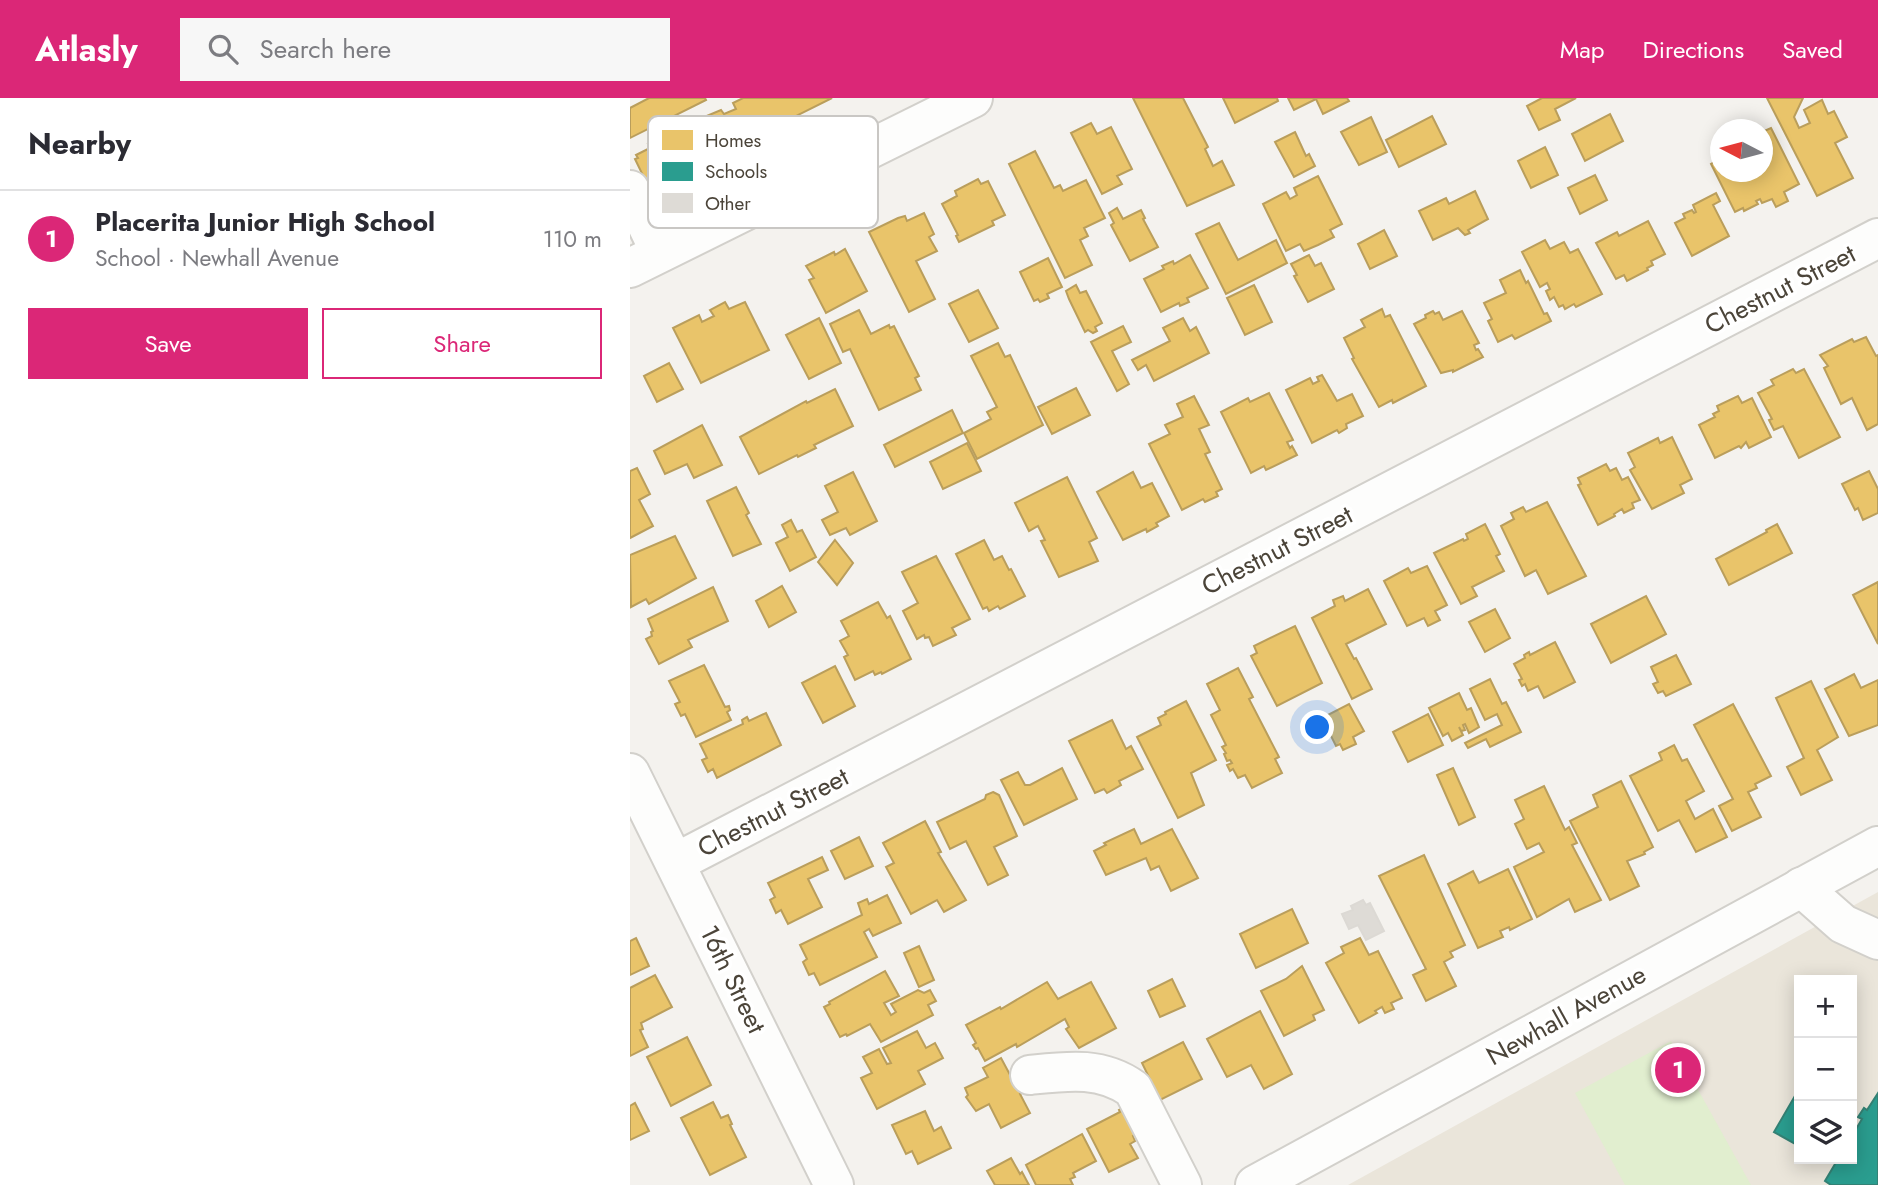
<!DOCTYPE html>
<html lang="en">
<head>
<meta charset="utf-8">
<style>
	:root { --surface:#fff; --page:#f7f7f7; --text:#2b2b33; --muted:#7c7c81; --line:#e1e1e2; --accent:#db2777 }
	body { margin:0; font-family:Jost,sans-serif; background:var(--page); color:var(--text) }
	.controls { position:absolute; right:21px; bottom:21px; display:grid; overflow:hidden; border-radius:0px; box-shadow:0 4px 18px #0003 }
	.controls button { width:63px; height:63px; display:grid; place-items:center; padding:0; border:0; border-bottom:2px solid var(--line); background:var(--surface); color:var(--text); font:35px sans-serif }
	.compass { position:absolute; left:1080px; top:21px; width:63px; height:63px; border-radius:50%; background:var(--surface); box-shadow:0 4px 18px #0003; rotate:276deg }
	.you { position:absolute; left:688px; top:630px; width:24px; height:24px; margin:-18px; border:5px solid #fff; border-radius:50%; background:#1a73e8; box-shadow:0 0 0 10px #1a73e833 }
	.badge { display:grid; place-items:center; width:46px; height:46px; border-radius:50%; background:var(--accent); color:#fff; font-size:23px; font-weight:700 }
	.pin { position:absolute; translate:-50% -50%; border:4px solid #fff; box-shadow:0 2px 7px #0006 }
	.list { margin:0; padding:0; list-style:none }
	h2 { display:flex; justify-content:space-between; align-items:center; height:91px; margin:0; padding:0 28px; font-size:30px }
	h2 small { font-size:23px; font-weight:400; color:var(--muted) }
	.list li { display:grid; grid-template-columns:46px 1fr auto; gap:21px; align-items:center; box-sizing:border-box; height:98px; padding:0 28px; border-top:2px solid var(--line) }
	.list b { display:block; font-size:26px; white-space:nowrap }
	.list p { margin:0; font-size:23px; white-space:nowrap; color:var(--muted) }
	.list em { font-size:23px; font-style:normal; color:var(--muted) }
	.actions { display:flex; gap:14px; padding:21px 28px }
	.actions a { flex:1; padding:16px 0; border:2px solid var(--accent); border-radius:0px; text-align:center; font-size:24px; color:var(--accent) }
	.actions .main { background:var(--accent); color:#fff }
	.icon { flex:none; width:38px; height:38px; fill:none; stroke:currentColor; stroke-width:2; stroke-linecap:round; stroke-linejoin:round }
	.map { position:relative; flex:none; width:1248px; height:1087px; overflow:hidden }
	header { display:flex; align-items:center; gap:42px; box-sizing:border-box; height:98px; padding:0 35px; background:var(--accent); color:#fff }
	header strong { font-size:33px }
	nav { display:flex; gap:38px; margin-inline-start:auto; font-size:24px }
	.search { width:490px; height:63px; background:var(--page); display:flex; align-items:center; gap:18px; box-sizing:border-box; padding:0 24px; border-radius:0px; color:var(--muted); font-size:26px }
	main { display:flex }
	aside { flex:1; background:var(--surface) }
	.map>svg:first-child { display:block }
</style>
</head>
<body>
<header>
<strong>Atlasly</strong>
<div class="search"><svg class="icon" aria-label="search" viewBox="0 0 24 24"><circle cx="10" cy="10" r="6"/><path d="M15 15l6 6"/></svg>Search here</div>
<nav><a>Map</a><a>Directions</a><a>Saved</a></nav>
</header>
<main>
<aside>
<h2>Nearby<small></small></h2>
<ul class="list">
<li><span class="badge">1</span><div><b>Placerita Junior High School</b><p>School · Newhall Avenue</p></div><em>110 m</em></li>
</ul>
<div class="actions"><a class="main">Save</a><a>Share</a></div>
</aside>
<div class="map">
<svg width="1248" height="1087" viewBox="0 0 1248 1087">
	<rect width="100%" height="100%" fill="#f4f2ee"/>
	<path fill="#eae5da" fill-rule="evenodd" d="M1248,794V1087H718ZM1169,882H1222V1061H1169Z"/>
	<polygon fill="#e1eecf" points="1041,943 1121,1087 995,1087 945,995"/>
	<g fill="#e9c46a" stroke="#ba9e5b" stroke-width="2">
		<polygon points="19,0 75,0 76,2 0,40 0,10"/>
		<polygon points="113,0 202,0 36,83 34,80 18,88 5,61 8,60 6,57 20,50 18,46 60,25 91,12 94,16 106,11 103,5"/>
		<polygon points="503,0 553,0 578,49 575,51 583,68 592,63 604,87 557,108"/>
		<polygon points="593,0 647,0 648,3 605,25"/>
		<polygon points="658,0 717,0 719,3 693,16 686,1 664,12"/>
		<polygon points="912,0 946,0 925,11 930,22 909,32 897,8"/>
		<polygon points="1137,0 1173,0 1164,19 1169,30 1180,25 1174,12 1192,2 1198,16 1204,13 1217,39 1205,45 1223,80 1187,98"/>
		<polygon points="980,16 993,43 955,63 942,36"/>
		<polygon points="802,18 816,46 769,69 756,42"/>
		<polygon points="741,19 757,54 729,67 711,34"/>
		<polygon points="461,25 467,36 481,29 502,71 487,78 492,86 472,96 441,35"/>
		<polygon points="1141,30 1169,86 1154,94 1158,103 1146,109 1142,101 1132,105 1130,101 1126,103 1128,106 1114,113 1113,110 1105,114 1081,66 1090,61 1090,74 1132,74 1132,34"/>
		<polygon points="665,34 676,58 679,56 685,68 664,79 645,44"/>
		<polygon points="915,49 928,77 901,90 888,63"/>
		<polygon points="405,53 424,90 430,87 433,93 456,82 475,120 454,130 458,138 450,142 462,167 435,180 379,66"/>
		<polygon points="965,77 977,102 950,116 938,90"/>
		<polygon points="688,78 712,126 700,132 704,139 688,147 674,153 670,146 656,153 633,106 656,94 660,101 667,97 664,90"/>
		<polygon points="348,81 351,86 358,83 375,117 362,123 364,127 329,144 326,138 328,137 312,106 327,98 325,93"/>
		<polygon points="845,93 858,121 838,132 840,135 835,137 828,130 803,142 789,113 816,100 819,106"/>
		<polygon points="1086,95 1090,103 1083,107 1099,138 1062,158 1045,125 1055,120 1053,116 1062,112 1064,115 1066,114 1063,107"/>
		<polygon points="487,110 493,121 511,112 515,120 513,121 528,149 500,163 481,127 484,125 479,115"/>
		<polygon points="294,115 304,136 299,139 307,153 286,163 305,201 279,214 239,134 268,120 275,118 277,123"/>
		<polygon points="1018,123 1035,156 1021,163 1023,167 1017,170 1018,172 997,183 994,177 986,181 966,145 987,134 989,138"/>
		<polygon points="589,125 608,162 646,142 657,165 596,196 566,136"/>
		<polygon points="754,132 767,158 740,171 728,146"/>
		<polygon points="915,142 920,151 934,144 940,155 948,151 972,196 946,209 944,206 935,211 933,207 929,209 924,199 920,202 916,193 920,191 917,185 910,189 892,154"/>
		<polygon points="215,151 237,193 196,215 179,182 184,180 176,168 204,154 205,157"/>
		<polygon points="560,157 578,190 557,200 559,204 550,208 549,205 531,214 514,181 534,171 532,168 543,163 544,166"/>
		<polygon points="679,157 685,168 691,165 704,191 678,204 664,178 667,177 661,166"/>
		<polygon points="418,160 432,189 417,196 419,200 410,204 408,201 404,203 390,174"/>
		<polygon points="890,172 896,185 898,183 914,216 917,215 921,223 885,241 882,237 868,244 858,223 862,221 854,205 876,195 870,182"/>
		<polygon points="446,187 450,195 456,193 472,225 465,229 467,233 463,235 458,232 455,234 439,201 436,193"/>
		<polygon points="624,187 642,224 615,237 597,200"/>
		<polygon points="348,192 368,230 339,244 319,206"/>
		<polygon points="95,204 99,211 115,204 139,252 71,285 43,230 69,217 72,224 84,218 80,212"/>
		<polygon points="752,211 755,219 760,217 796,288 763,305 762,302 749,309 722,261 724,260 714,240 735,229 731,222"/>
		<polygon points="229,212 241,236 259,227 260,230 264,228 289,278 285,280 291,292 249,312 220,251 213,254 200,226"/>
		<polygon points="803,213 805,216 809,214 813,222 832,213 849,245 844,247 846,252 848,251 853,259 823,274 823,272 811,275 784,226 796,220 795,217"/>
		<polygon points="189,220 211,265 179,281 156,237"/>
		<polygon points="553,220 560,233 566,229 579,255 524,283 516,267 508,272 502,262 540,243 533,230"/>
		<polygon points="493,228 501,244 482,253 499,286 487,293 461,244"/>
		<polygon points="1236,239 1246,258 1248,257 1248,326 1237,332 1222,300 1211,306 1194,270 1198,268 1190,257 1222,241 1224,244"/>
		<polygon points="368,245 375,259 380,257 413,327 347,361 334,335 361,321 357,314 367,309 341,258"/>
		<polygon points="39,265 53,291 27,304 14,278"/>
		<polygon points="1163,271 1166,275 1174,271 1210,339 1169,360 1153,328 1144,332 1139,322 1142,321 1128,295 1144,287 1141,282"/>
		<polygon points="692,277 707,303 722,296 733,318 716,326 717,330 709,335 707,332 682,345 656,292 680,280 683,286 689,283 687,279"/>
		<polygon points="446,290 460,317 422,336 408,309"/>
		<polygon points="205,291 223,328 184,347 186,350 168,359 167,357 129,376 110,339 176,303 177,305"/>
		<polygon points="639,295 663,342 657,344 660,350 662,348 667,357 636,372 634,368 621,375 591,314 618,300 620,304"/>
		<polygon points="564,298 579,327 569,331 580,354 575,356 592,391 586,394 588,398 575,404 573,401 552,412 519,346 540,336 535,327 553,319 547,306"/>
		<polygon points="1108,298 1112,305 1122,300 1141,339 1119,350 1116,344 1111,350 1109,348 1085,360 1069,327 1085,319 1083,316 1089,313 1087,308"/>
		<polygon points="322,312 333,335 265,369 254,347"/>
		<polygon points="72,327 92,367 64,380 57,366 35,376 24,353"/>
		<polygon points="1042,339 1062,381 1050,387 1054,395 1022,411 1000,372 1005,369 998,355 1028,340 1030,345"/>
		<polygon points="337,345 351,373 313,391 300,364"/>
		<polygon points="976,366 980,373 986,370 992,382 998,379 1010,402 1002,405 1004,410 994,415 992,411 984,416 985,418 968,427 948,387 951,386 948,380"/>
		<polygon points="7,370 20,396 9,402 23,428 0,440 0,373"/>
		<polygon points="1239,373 1248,391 1248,415 1233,422 1228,410 1225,412 1212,386"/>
		<polygon points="223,374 247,423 220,437 216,430 200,437 192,422 208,414 195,388"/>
		<polygon points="503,374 511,390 522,385 539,418 526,425 528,428 517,434 516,431 493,442 467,394"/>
		<polygon points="437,379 467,440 459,444 468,463 429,479 411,443 415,442 408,428 399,433 385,405"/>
		<polygon points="106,389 119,415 116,417 131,446 103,458 77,403"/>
		<polygon points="917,404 956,478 918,496 906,472 895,478 871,428 884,421 881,415 893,409 896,414"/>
		<polygon points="161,422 167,434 172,432 186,459 160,473 146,445 158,439 152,427"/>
		<polygon points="855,426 870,456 866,458 874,473 842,489 847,498 831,506 804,455 833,441 834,443 838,441 836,436"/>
		<polygon points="1147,426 1162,455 1099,487 1086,461 1137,434 1136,432"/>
		<polygon points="45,438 66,480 19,506 16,501 1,509 0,457"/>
		<polygon points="205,442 223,465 207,487 188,464"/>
		<polygon points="354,442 364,462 372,458 379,472 381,471 395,498 370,511 368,508 359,513 357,509 353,511 326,456"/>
		<polygon points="306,458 340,521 322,530 326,537 303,548 299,539 295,540 294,537 287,541 273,513 288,505 272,474"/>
		<polygon points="797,468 817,507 805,513 810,522 798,528 794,520 777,528 754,483 778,470 781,475"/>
		<polygon points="1248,484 1248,546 1223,497"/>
		<polygon points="152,488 166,514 139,529 126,503"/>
		<polygon points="83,489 98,523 58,542 62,549 29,566 16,541 22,538 21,534 23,533 18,521"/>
		<polygon points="738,491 756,526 716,546 724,561 726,560 742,591 722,601 682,520 705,508 703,502 713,498 715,503"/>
		<polygon points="1016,498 1036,536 981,565 961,526"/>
		<polygon points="248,504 257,520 260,518 281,561 252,576 251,574 245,577 243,573 225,582 214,559 218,557 210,543 219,538 211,523"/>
		<polygon points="865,511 880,540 855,554 839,524"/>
		<polygon points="665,528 692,585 647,608 621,558 627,555 624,548"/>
		<polygon points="925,544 945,584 914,600 908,588 898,593 895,586 892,588 889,582 892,581 884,566 895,560 894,557 899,554 900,557"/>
		<polygon points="1046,557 1061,586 1036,598 1033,593 1028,595 1023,586 1028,584 1021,569"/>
		<polygon points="74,567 95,609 99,608 100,612 97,614 101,622 66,639 55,616 51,618 45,606 50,604 39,583"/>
		<polygon points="205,568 225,608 193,625 172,585"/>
		<polygon points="608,570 623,599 619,601 649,659 645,661 652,675 622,690 615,677 608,680 603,671 600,673 597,667 602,665 600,662 597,663 594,656 596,655 592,649 596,647 581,617 590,612 577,586"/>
		<polygon points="1224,576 1231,590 1248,582 1248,627 1219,638 1195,591"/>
		<polygon points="860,581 872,606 876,604 891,634 860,649 856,641 838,650 835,645 872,627 867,616 855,622 840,591"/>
		<polygon points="1181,583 1208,639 1187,652 1202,682 1171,697 1157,669 1174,660 1146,600"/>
		<polygon points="829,595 837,612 841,610 849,629 839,635 835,626 833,627 835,632 831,633 829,629 833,637 822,643 818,635 813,638 799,610"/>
		<polygon points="556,603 586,662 561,675 574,707 548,720 507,639 531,627 528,620 536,616 535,614"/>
		<polygon points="719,606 734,633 723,639 726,646 713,652 710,646 706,648 692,620"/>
		<polygon points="1103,606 1141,678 1125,686 1127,690 1118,694 1131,719 1102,733 1089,708 1103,701 1064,627"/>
		<polygon points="136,615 151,647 87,680 83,671 78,674 72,662 77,660 70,646 113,626 112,622 117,619 119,623"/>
		<polygon points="798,616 813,647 778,664 763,634"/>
		<polygon points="482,622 496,651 501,648 513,671 489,683 491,687 477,695 474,691 465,695 439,643"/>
		<polygon points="1044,647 1052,663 1057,661 1074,693 1056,703 1065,721 1083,711 1097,739 1066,754 1049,722 1028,733 1000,678 1032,662 1029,655"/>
		<polygon points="432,670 447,701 394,727 371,682 388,674 395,687 400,687"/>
		<polygon points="823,670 845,719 829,727 807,677"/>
		<polygon points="991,683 1023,749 1014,754 1015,756 997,763 1009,788 980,802 940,723 968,709 963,697"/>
		<polygon points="914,688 935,732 939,729 947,745 942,747 971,802 945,814 939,801 907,819 884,769 914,754 909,745 897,751 885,726 894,721 885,702"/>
		<polygon points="363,694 369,697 387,738 364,749 378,777 358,787 336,743 320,751 307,724 355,701 356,697"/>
		<polygon points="295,723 311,754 308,755 336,802 314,814 307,802 281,816 256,769 264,765 253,745"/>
		<polygon points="504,731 511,746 542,731 568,780 541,793 529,768 521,772 516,760 476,777 464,753 476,747 474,745"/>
		<polygon points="229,739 243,768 215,781 201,753"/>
		<polygon points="794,757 835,847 820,854 823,859 814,864 826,888 796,903 783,877 796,871 749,778"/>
		<polygon points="192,759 198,772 178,781 192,809 158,826 151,812 146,815 140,802 145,799 138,785"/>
		<polygon points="878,771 902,821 880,832 879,829 870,833 873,839 848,850 818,786 843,773 849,785"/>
		<polygon points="257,797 271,825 243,838 239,831 234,834 247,859 190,887 184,875 179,877 173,864 177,861 170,847 232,817 228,805 237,801 239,806"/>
		<polygon points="662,811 678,845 626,870 610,836"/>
		<polygon points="6,840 19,868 0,877 0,843"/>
		<polygon points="730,840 739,857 748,853 772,900 761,905 764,911 755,915 752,909 745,913 747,915 729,925 696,865 714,855 711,849"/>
		<polygon points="289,848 304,882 289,889 274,855"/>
		<polygon points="672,868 694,912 683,917 685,922 654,938 631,893 656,881"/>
		<polygon points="255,873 269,898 254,905 261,917 266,914 261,906 288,892 294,895 300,892 306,903 298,907 303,917 251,944 240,926 217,938 216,936 210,939 194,909 200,906 199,904"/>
		<polygon points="25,877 42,909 11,925 13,931 10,932 18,949 0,958 0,890"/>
		<polygon points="542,881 555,908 530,919 518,893"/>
		<polygon points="417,884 428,901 461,884 486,930 449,950 436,931 439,929 435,921 387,949 386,946 355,963 348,950 346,951 343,947 346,945 336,927 370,909 371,911"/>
		<polygon points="630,913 662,976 634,991 621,967 597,979 577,941"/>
		<polygon points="287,933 296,950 305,945 313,960 288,973 295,986 247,1011 231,980 242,975 233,959 249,951 257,966 261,965 253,950"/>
		<polygon points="57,939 81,987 41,1008 17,959"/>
		<polygon points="553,944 572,981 530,1002 512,965"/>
		<polygon points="371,960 386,988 394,994 390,996 400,1015 371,1030 359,1006 346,1013 336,999 338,997 335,990 358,979 353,970"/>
		<polygon points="83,1004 91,1020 98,1017 102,1026 100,1027 116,1059 80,1077 51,1020"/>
		<polygon points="504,1004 518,1031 503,1038 505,1043 500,1046 508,1060 479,1074 457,1031 490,1014 489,1012"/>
		<polygon points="5,1005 19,1033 0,1042 0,1008"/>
		<polygon points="295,1013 304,1033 311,1029 321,1050 288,1066 282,1053 276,1056 262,1027"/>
		<polygon points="452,1036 466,1063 443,1075 445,1079 440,1081 443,1087 406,1087 396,1067"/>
		<polygon points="381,1060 390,1076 392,1074 399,1087 365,1087 357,1073"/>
	</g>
	<g fill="#2a9d8f" stroke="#348275" stroke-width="2">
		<polygon points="1169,991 1169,1048 1144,1034"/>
		<polygon points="1248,995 1248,1087 1201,1087 1195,1083 1208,1061 1222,1061 1222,1038 1232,1021 1228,1019 1234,1010 1237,1012"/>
	</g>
	<polygon fill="#dedbd6" stroke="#dcd9d4" stroke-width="2" points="733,802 736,807 740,805 754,833 736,842 728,827 719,831 712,816 723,812 721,808"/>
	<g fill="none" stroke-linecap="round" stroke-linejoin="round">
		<g stroke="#d2d0cb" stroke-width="42">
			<g id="minor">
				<polyline points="0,92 30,154"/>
				<polyline points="0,170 343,0"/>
				<polyline points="0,675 204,1087"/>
				<polyline points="45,765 1248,140"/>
				<polyline points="1171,789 1213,826 1248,842"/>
				<path d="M400,977C437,973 471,968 503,991L552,1087"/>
				<polyline points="625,1087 1248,748"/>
			</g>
		</g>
		<use href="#minor" stroke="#fdfdfc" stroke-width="38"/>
	</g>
	<g text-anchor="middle" stroke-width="7" stroke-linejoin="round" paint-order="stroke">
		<g font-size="26" fill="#4b4439" stroke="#fff">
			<text transform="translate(1150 191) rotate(-27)" y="9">Chestnut Street</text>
			<text transform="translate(647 452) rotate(-27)" y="9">Chestnut Street</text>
			<text transform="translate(143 714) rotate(-27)" y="9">Chestnut Street</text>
			<text transform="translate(103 881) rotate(64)" y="9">16th Street</text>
			<text transform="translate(936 917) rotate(-29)" y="9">Newhall Avenue</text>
		</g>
	</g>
	<rect x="18" y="18" width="230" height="112" rx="10" fill="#fff" stroke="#c9c7c4" stroke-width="2"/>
	<rect x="32" y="32" width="31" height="20" fill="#e9c46a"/>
	<rect x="32" y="64" width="31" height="19" fill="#2a9d8f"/>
	<rect x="32" y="95" width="31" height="20" fill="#dedbd6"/>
	<g font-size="19" fill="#4b4439">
		<text x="75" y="49">Homes</text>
		<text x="75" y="80">Schools</text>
		<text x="75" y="112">Other</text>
	</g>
</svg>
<div class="controls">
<button>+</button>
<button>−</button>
<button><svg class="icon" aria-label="layers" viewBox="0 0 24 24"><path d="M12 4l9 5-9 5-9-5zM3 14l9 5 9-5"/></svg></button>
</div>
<svg class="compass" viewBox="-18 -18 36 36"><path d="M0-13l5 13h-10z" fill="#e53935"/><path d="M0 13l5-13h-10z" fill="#7c7c81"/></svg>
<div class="you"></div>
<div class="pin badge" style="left:1048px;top:972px">1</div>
</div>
</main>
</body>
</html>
